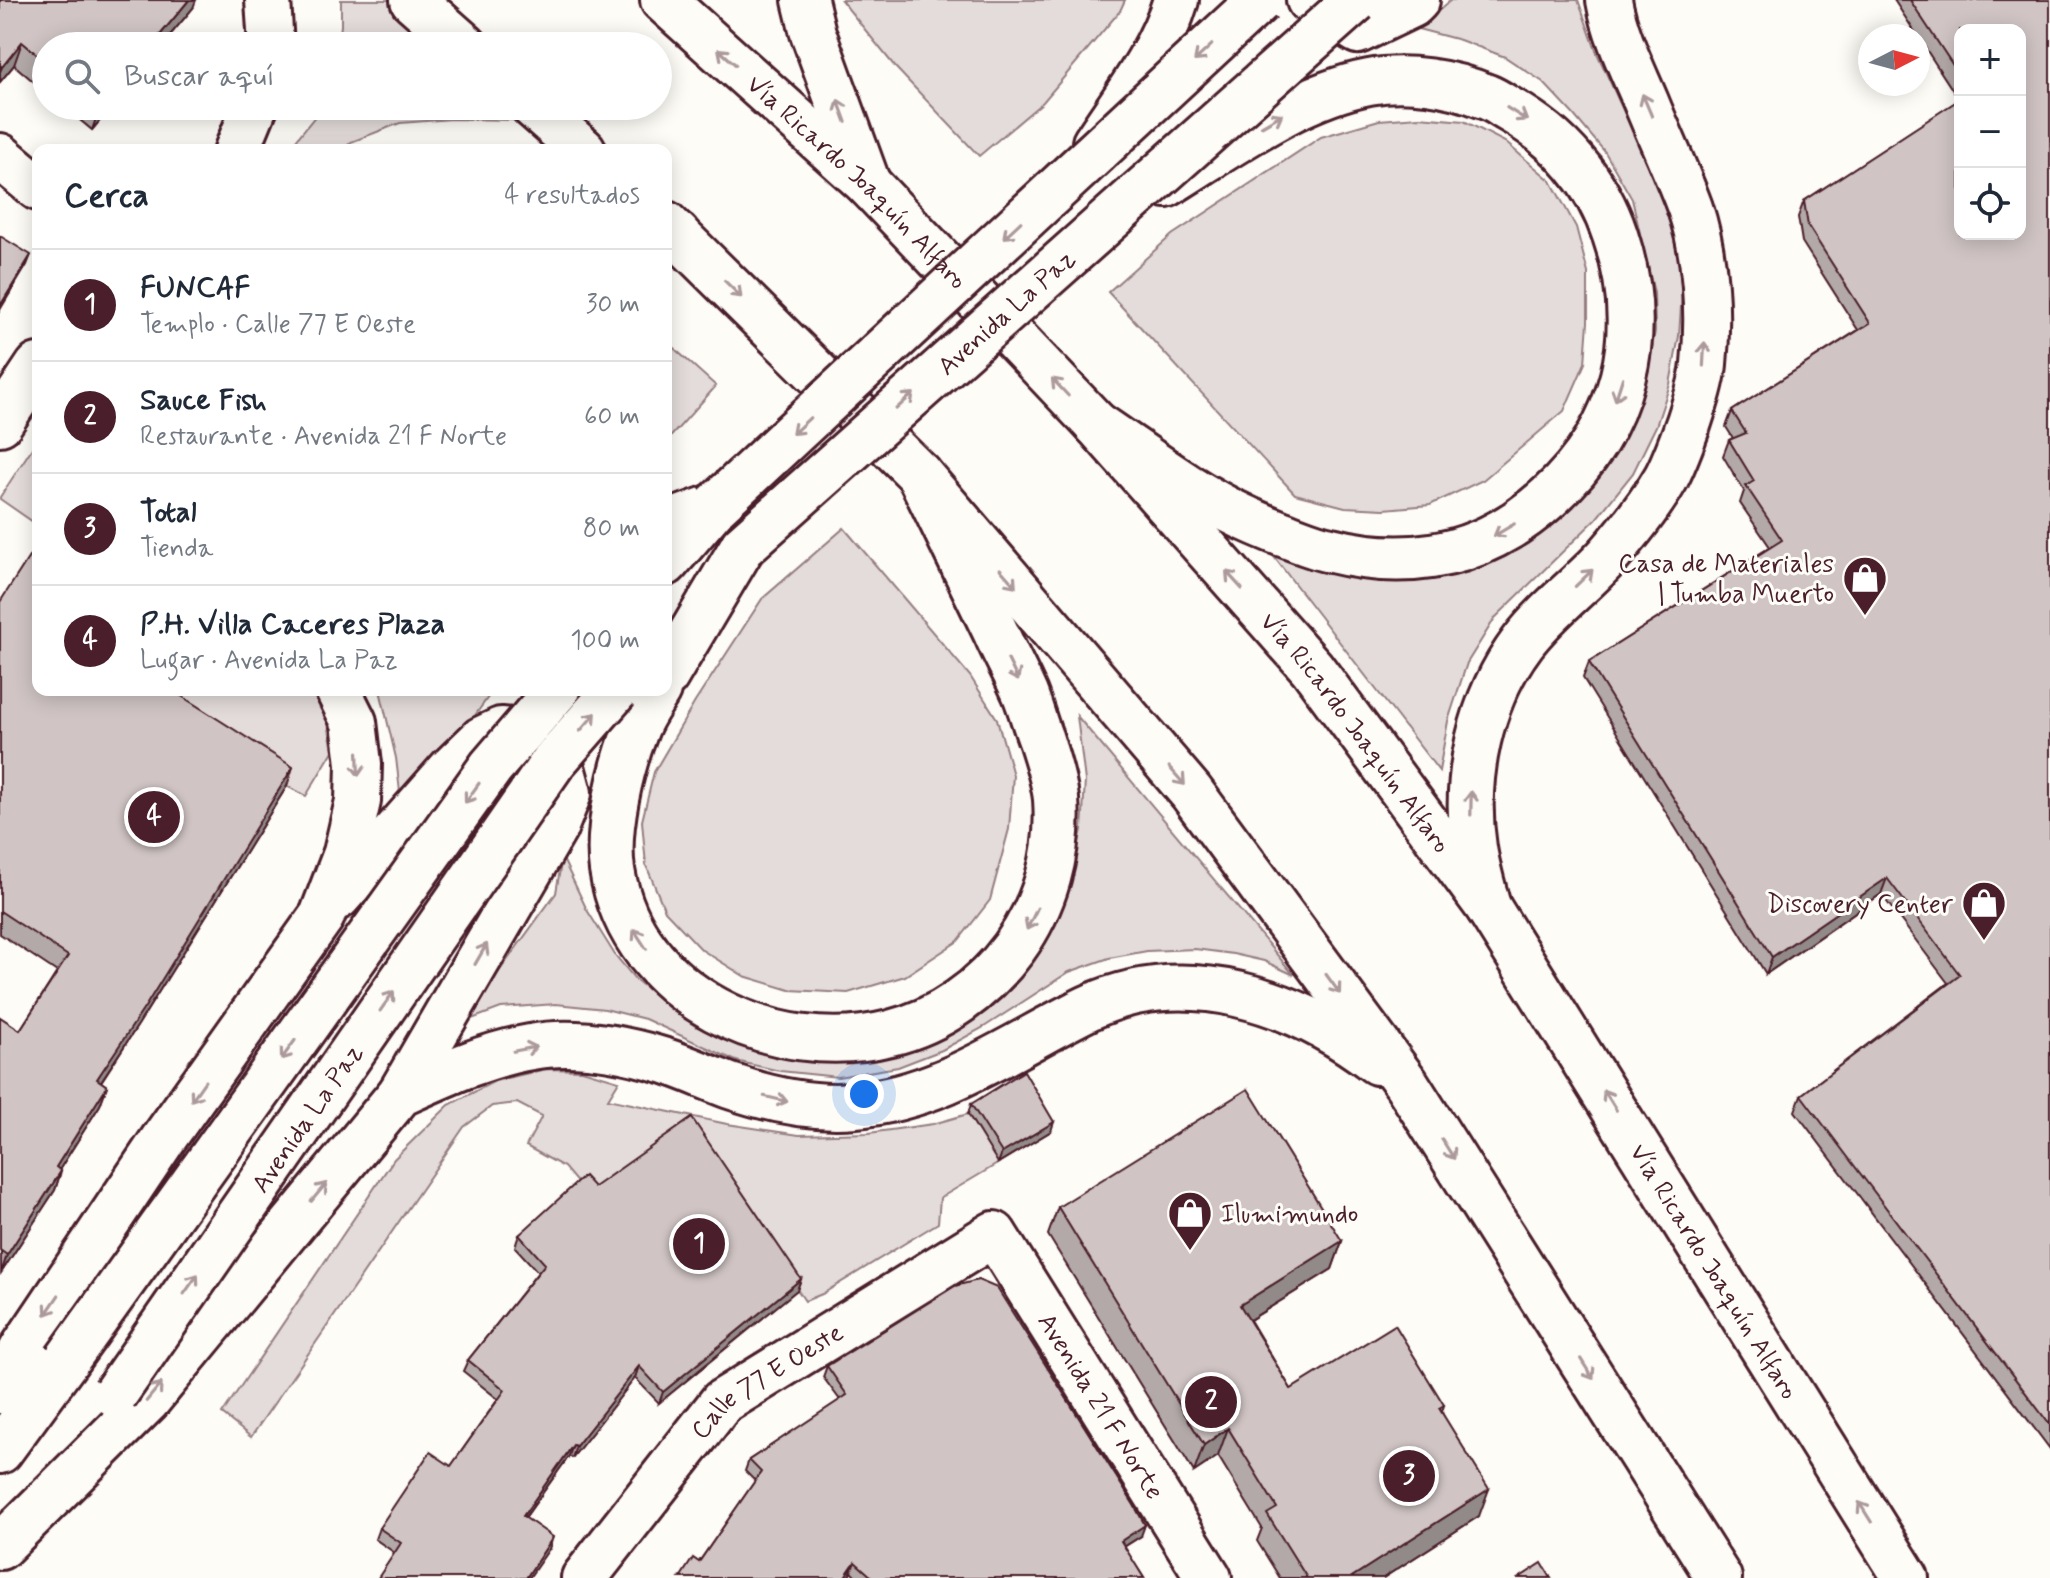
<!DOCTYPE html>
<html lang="es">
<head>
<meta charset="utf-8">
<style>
	:root { --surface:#fff; --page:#f6f6f7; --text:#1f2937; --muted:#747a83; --line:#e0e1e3; --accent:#4a1f2b }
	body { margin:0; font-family:Mynerve,sans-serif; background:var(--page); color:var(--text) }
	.controls { position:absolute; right:24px; top:24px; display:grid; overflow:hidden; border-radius:16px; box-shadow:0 4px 20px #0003 }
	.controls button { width:72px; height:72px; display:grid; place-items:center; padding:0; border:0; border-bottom:2px solid var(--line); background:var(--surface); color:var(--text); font:40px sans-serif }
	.compass { position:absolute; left:1858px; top:24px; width:72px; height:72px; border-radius:50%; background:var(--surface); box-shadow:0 4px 20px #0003; rotate:84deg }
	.you { position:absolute; left:864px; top:1094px; width:28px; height:28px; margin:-20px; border:6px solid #fff; border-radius:50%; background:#1a73e8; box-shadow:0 0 0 12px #1a73e833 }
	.badge { display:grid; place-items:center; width:52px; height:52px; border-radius:50%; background:var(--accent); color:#fff; font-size:26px; font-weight:700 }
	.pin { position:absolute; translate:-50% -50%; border:4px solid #fff; box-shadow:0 2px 8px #0006 }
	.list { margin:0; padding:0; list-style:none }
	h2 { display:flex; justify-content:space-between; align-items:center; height:104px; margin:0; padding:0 32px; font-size:34px }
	h2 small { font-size:26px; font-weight:400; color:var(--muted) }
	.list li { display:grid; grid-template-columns:52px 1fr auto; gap:24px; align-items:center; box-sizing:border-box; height:112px; padding:0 32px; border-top:2px solid var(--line) }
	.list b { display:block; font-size:30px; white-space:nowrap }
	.list p { margin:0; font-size:26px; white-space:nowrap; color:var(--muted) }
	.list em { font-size:26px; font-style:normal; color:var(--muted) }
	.icon { flex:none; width:44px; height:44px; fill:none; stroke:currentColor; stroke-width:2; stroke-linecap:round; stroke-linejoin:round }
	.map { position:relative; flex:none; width:2050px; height:1578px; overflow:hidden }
	.search { position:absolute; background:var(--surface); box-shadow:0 4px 20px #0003; left:32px; top:32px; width:640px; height:88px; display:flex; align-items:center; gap:20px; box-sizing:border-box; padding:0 28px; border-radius:44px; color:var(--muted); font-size:30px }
	.panel { position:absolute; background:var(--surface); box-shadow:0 4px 20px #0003; left:32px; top:144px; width:640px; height:552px; border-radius:16px }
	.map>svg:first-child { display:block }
</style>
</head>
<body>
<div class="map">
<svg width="2050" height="1578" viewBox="0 0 2050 1578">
	<rect width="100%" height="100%" fill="#fdfcf7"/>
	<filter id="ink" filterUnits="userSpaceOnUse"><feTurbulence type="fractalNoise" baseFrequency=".0125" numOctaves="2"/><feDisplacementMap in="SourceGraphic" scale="16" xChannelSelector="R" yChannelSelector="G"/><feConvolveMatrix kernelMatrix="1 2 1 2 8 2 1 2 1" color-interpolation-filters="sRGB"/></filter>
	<g filter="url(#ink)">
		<g fill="#e3dcda" stroke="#967e82" stroke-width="2">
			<polygon points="341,0 395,0 446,46 338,46 341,26"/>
			<polygon points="841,0 1125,0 1120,11 1043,102 979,156 896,68"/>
			<polygon points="1451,0 1578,0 1597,53 1655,180 1677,245 1682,291 1679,336 1670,384 1656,426 1633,473 1596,519 1495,618 1467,663 1448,721 1439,771 1274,557 1281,551 1315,569 1342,574 1406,578 1629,423 1647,376 1655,331 1654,293 1632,199 1605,152 1573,114 1543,82 1505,57 1460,40 1418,29"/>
			<polygon points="319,106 511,106 526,120 452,119 400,123 351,142 343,150 288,150 316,115"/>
			<polygon points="1419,117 1464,121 1505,142 1551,181 1576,227 1588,273 1588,322 1585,363 1564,411 1483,480 1430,505 1384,509 1345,507 1295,494 1108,292 1172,235 1321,137 1379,120"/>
			<polygon points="666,341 716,386 666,442"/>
			<polygon points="38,439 38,520 36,524 0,499 0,497"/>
			<polygon points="844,528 970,676 997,719 1013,775 1009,829 990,900 958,941 905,976 848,993 790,990 744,976 702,950 665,911 646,865 642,821 654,772 695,702 762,599"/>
			<polygon points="136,690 320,690 323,695 333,751 306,796 286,786"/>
			<polygon points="380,690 493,690 403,817 396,758"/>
			<polygon points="1077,716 1294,975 1264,961 1233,954 1195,949 1147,951 1109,958 1069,972 984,1027 942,1050 898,1067 838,1077 780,1071 736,1061 645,1019 605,1009 556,1004 501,1008 469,1020 495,977 556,893 562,857 587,910 615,955 635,979 668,1006 706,1029 893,1052 1068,884 1082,830 1085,781"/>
			<polygon points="546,1069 582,1070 619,1081 608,1099 727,1124 799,1135 869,1133 933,1124 968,1114 999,1163 940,1198 938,1223 822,1294 805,1301 688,1129 590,1198 564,1167 526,1146 542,1116 517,1103 492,1106 464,1127 251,1437 222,1414 394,1159 449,1105 495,1081"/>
		</g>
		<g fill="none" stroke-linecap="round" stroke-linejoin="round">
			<g stroke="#4a1f2b" stroke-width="50">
				<g id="minor">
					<polyline points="0,156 38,188"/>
					<polyline points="0,423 38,366"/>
					<path id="s1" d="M584,1578L722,1402L994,1234L1209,1578"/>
				</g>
			</g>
			<g stroke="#4a1f2b" stroke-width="50">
				<g id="major">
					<polyline points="268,0 271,46"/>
					<polyline points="413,0 465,46"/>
					<path id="s2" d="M663,0L868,184L1096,424L1312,668L1488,907L1906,1578"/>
					<polyline points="533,106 583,150"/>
					<polyline points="237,150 255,106"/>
					<polyline points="666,224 919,474 1191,792 1406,1083 1719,1578"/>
					<polyline points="666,563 715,506"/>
					<polyline points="338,897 451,769 482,739 501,730 522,732 563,771 569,793 555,828 400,1094"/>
					<polyline points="0,1391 23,1348 164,1138 322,916 346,853 358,801 359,764 354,722 338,690"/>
					<polyline points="0,1451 66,1361"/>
					<path d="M0,1547L147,1401L400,1094C442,1075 484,1055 531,1047C573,1039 622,1048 662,1060C686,1067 708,1078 730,1086C771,1100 812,1109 855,1105C942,1098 1012,1045 1088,1008C1186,962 1296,1000 1377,1062"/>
				</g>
			</g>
			<g stroke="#4a1f2b" stroke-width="50">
				<g id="highway">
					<polyline points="805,0 813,33 868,184"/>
					<polyline points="1309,0 1358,31 1412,5 1417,0"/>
					<path d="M1095,143C1125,97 1160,53 1176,0"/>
					<polyline points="666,228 677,234"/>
					<path d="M1096,424C1144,456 1191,493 1243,517C1255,523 1268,528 1280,533C1297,539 1314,547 1331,550C1363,558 1399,561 1431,556C1475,550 1516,527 1549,497C1625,428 1648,333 1615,235C1597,181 1560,138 1510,110C1503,106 1495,100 1487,97C1452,82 1406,75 1369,82C1296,96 1228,147 1166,185"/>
					<polyline points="666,524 715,506"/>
					<polyline points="666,676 743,546"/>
					<path d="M658,690C651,702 642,714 637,727C621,766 606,829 612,870C632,996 776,1062 890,1033C940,1021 984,989 1014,948C1045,905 1060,853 1056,799C1054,779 1047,759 1041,740C1035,725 1031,709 1025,694C1016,673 1005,654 996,633C970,580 945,527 919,474"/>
					<path d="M1488,907C1483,888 1477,868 1474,848C1463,778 1480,699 1523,642C1548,609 1581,586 1608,556C1629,532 1650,506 1666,478C1675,461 1682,441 1689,422C1695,403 1702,384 1704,364C1709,314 1706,256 1690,208C1677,172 1660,137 1646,102C1632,69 1615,35 1609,0"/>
				</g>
			</g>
			<use href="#minor" stroke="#fdfcf7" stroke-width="44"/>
			<use href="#major" stroke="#fdfcf7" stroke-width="44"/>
			<use href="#highway" stroke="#fdfcf7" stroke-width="44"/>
			<g stroke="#4a1f2b" stroke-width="50" stroke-linecap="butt">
				<g id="major-bridge">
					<polyline points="66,1361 491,767 557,690"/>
					<path id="s3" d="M115,1394L554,761L616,690"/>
				</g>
			</g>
			<g stroke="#4a1f2b" stroke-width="50" stroke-linecap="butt">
				<g id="highway-bridge">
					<polyline points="715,506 1260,0"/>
					<path id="s4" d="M743,546L1356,0"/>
				</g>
			</g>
			<use href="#major-bridge" stroke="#fdfcf7" stroke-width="44"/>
			<use href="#highway-bridge" stroke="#fdfcf7" stroke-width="44"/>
		</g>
		<g fill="#b3a9a9" stroke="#4a1f2b" stroke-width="2" fill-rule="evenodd">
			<polygon points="0,0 193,8 161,46 46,46 46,92 14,65 0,82"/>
			<path d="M1894,0H2050V1449L1795,1111L1801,1095L1948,983L1881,894L1766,974L1583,678L1589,662L1770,547L1740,503L1744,491L1723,456L1729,440L1733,438L1726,427L1732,411L1858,330L1802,242L1798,217L1804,201L1959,100ZM1960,30L2020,234H1960Z"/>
			<polygon points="63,106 112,106 92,130"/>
			<polygon points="0,602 38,690 287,786 138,1025 101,1082 107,1086 100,1105 59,1170 61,1171 55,1190 1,1273 0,1017 20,1030 57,972 0,934"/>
			<polygon points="971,1104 1051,1131 998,1163 968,1114"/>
			<polygon points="594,1187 801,1279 797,1290 659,1403 635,1378 572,1458 569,1456 525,1518 549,1549 395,1553 375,1539 379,1528 451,1466 498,1399 463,1371 468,1360 538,1272 515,1247 519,1235"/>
			<polygon points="1058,1207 1342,1241 1332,1269 1250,1320 1291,1389 1444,1405 1442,1412 1479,1516 1383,1578 1280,1578 1257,1541 1262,1528 1218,1456 1194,1472 1048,1235"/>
			<polygon points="827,1366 1141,1536 1124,1547 1144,1578 857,1578 851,1572 848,1578 680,1578 699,1562 755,1481 745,1471 749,1460 840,1400 823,1377"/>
		</g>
		<g fill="#928a89" stroke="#4a1f2b" stroke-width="2">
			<polygon points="189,0 196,0 193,8 161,46 151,46"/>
			<polygon points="22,42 14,65 0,82 0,72 2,67"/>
			<polygon points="101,106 112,106 92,130 100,107"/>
			<polygon points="31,255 27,265 0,310 0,306"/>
			<polygon points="293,767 287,786 138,1025 90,1098 97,1079"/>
			<polygon points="1887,878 1881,894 1766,974 1772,957"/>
			<polygon points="107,1086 100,1105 49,1186 56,1167"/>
			<polygon points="1054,1122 1051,1131 998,1163 1002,1153"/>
			<polygon points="61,1171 55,1190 1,1273 7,1255"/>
			<polygon points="1342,1241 1332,1269 1230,1332 1240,1305"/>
			<polygon points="801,1279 797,1290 659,1403 663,1392"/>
			<polygon points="639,1366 635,1378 572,1458 576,1446"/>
			<polygon points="1228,1428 1218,1456 1194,1472 1204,1445"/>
			<polygon points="573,1445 569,1456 518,1527 523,1516"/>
			<polygon points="1489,1489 1479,1516 1383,1578 1350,1578"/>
			<polygon points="1145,1525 1141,1536 1117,1551 1121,1541"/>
			<polygon points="553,1537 549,1549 529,1578 526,1578"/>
			<polygon points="855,1562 851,1572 848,1578 844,1578"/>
		</g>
		<g fill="#d0c5c4" stroke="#4a1f2b" stroke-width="2">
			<polygon points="0,0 189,0 151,46 46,46 46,62 22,42 2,67 0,65"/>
			<polygon points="1910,0 2050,0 2050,1425 1801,1095 1960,975 1887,878 1772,957 1589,662 1782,540 1746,486 1754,481 1729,440 1746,433 1732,411 1870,323 1808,226 1804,201 1960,99 1960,234 2020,234 2020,30 1960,30 1960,76"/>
			<polygon points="0,236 31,255 0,306"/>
			<polygon points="38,543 38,690 172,690 293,767 145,1007 97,1079 107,1086 56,1167 61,1171 7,1255 0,1250 0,1017 20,1030 68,956 0,911 0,602"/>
			<polygon points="1024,1071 1054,1122 1002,1153 971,1104"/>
			<polygon points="1248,1089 1342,1241 1240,1305 1291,1389 1395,1325 1444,1405 1439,1408 1489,1489 1350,1578 1307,1578 1267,1514 1277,1508 1228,1428 1204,1445 1058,1207"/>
			<polygon points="692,1118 801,1279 663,1392 639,1366 576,1446 573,1445 523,1516 553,1537 526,1578 378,1578 401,1543 379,1528 430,1452 451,1466 505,1390 468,1360 545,1264 519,1235 584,1176 594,1187"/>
			<polygon points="978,1280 997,1288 1134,1505 1145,1525 1121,1541 1144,1578 873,1578 855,1562 844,1578 680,1578 693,1558 699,1562 761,1472 749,1460 847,1395 827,1366 955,1286"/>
			<polygon points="1542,1563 1551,1578 1519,1578"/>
		</g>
		<defs><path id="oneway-shaft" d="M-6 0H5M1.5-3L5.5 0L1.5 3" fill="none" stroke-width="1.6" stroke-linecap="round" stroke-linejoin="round" transform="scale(2)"/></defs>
		<g stroke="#ac999b">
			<use href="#oneway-shaft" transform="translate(1203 53) rotate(137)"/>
			<use href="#oneway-shaft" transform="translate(727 57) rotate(-138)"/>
			<use href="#oneway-shaft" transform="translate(1647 105) rotate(-113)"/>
			<use href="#oneway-shaft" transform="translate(842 111) rotate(-110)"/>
			<use href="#oneway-shaft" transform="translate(1517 114) rotate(32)"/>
			<use href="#oneway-shaft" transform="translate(1272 120) rotate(-30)"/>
			<use href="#oneway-shaft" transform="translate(1012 230) rotate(137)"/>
			<use href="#oneway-shaft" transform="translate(733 289) rotate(45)"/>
			<use href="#oneway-shaft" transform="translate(1704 354) rotate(-87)"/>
			<use href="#oneway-shaft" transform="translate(1060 387) rotate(-133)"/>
			<use href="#oneway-shaft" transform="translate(1619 389) rotate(108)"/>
			<use href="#oneway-shaft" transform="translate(905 401) rotate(-42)"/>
			<use href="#oneway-shaft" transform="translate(801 426) rotate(137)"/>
			<use href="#oneway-shaft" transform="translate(1504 530) rotate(149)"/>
			<use href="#oneway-shaft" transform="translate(1008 578) rotate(49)"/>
			<use href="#oneway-shaft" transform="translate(1584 578) rotate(-44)"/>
			<use href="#oneway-shaft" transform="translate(1234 580) rotate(-132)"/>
			<use href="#oneway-shaft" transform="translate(1013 670) rotate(64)"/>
			<use href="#oneway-shaft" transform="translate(588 722) rotate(-49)"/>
			<use href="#oneway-shaft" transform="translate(358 764) rotate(88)"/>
			<use href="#oneway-shaft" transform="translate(1177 776) rotate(49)"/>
			<use href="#oneway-shaft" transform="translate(472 793) rotate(126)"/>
			<use href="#oneway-shaft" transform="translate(1471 803) rotate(-89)"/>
			<use href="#oneway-shaft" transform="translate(1032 919) rotate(116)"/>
			<use href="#oneway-shaft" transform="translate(640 939) rotate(-123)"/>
			<use href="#oneway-shaft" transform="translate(481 954) rotate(-60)"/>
			<use href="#oneway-shaft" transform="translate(1333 984) rotate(54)"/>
			<use href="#oneway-shaft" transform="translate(387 1001) rotate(-55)"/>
			<use href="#oneway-shaft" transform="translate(525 1049) rotate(-11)"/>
			<use href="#oneway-shaft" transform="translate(288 1050) rotate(126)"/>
			<use href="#oneway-shaft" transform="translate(198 1091) rotate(125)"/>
			<use href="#oneway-shaft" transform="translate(776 1099) rotate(13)"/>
			<use href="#oneway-shaft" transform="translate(1610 1100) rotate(-122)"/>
			<use href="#oneway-shaft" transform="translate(1448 1149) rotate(58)"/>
			<use href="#oneway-shaft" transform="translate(319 1192) rotate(-50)"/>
			<use href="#oneway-shaft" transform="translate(191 1284) rotate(-55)"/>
			<use href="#oneway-shaft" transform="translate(52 1305) rotate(124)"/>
			<use href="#oneway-shaft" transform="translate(1587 1369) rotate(58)"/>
			<use href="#oneway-shaft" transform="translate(154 1392) rotate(-50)"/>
			<use href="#oneway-shaft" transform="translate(1865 1512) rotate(-122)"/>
		</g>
	</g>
	<defs>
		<g id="shop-pin" transform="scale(2.3)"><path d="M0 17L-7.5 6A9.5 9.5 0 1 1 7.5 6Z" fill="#4a1f2b" stroke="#fdfcf7"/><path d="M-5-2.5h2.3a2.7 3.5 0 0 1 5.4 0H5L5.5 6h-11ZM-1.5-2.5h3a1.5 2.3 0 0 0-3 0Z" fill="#fff"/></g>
	</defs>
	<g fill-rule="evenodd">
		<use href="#shop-pin" x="1865" y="578"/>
		<use href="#shop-pin" x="1984" y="903"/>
		<use href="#shop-pin" x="1190" y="1213"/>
	</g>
	<g text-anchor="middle" stroke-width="6" stroke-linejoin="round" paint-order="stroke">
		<g font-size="26" fill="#4a1f2b" stroke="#fdfcf7">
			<text dy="9" stroke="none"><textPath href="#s2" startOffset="266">Vía Ricardo Joaquín Alfaro</textPath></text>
			<text dy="9" stroke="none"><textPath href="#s4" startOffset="352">Avenida La Paz</textPath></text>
			<text dy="9" stroke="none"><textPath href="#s2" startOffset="1010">Vía Ricardo Joaquín Alfaro</textPath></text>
			<text dy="9" stroke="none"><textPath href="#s3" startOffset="336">Avenida La Paz</textPath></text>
			<text dy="9" stroke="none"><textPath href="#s2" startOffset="1658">Vía Ricardo Joaquín Alfaro</textPath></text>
			<text dy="9" stroke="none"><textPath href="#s1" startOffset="272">Calle 77 E Oeste</textPath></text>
			<text dy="9" stroke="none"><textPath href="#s1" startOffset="746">Avenida 21 F Norte</textPath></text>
		</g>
		<g font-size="26" fill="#4a1f2b" stroke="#fdfcf7" text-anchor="end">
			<text x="1834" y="572">Casa de Materiales<tspan x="1834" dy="30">| Tumba Muerto</tspan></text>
			<text x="1953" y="912">Discovery Center</text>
			<text x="1221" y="1222" text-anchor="start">Ilumimundo</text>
		</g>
	</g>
</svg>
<div class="controls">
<button>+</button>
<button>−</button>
<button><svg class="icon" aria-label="locate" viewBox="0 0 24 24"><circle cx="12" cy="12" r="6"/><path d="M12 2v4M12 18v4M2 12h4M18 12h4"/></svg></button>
</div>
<svg class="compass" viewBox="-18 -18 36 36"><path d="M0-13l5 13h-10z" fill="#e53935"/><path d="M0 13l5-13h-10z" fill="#747a83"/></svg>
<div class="you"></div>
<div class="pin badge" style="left:699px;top:1244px">1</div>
<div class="pin badge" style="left:1211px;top:1402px">2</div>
<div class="pin badge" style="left:1409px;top:1476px">3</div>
<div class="pin badge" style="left:154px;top:817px">4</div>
<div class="search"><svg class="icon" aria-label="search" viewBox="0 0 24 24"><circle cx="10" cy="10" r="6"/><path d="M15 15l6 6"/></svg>Buscar aquí</div>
<section class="panel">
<h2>Cerca<small>4 resultados</small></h2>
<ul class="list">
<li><span class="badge">1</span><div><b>FUNCAF</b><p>Templo · Calle 77 E Oeste</p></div><em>30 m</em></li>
<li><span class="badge">2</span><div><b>Sauce Fish</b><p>Restaurante · Avenida 21 F Norte</p></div><em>60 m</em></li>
<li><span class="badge">3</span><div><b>Total</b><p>Tienda</p></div><em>80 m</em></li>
<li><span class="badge">4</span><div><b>P.H. Villa Caceres Plaza</b><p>Lugar · Avenida La Paz</p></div><em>100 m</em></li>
</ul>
</section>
</div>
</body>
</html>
